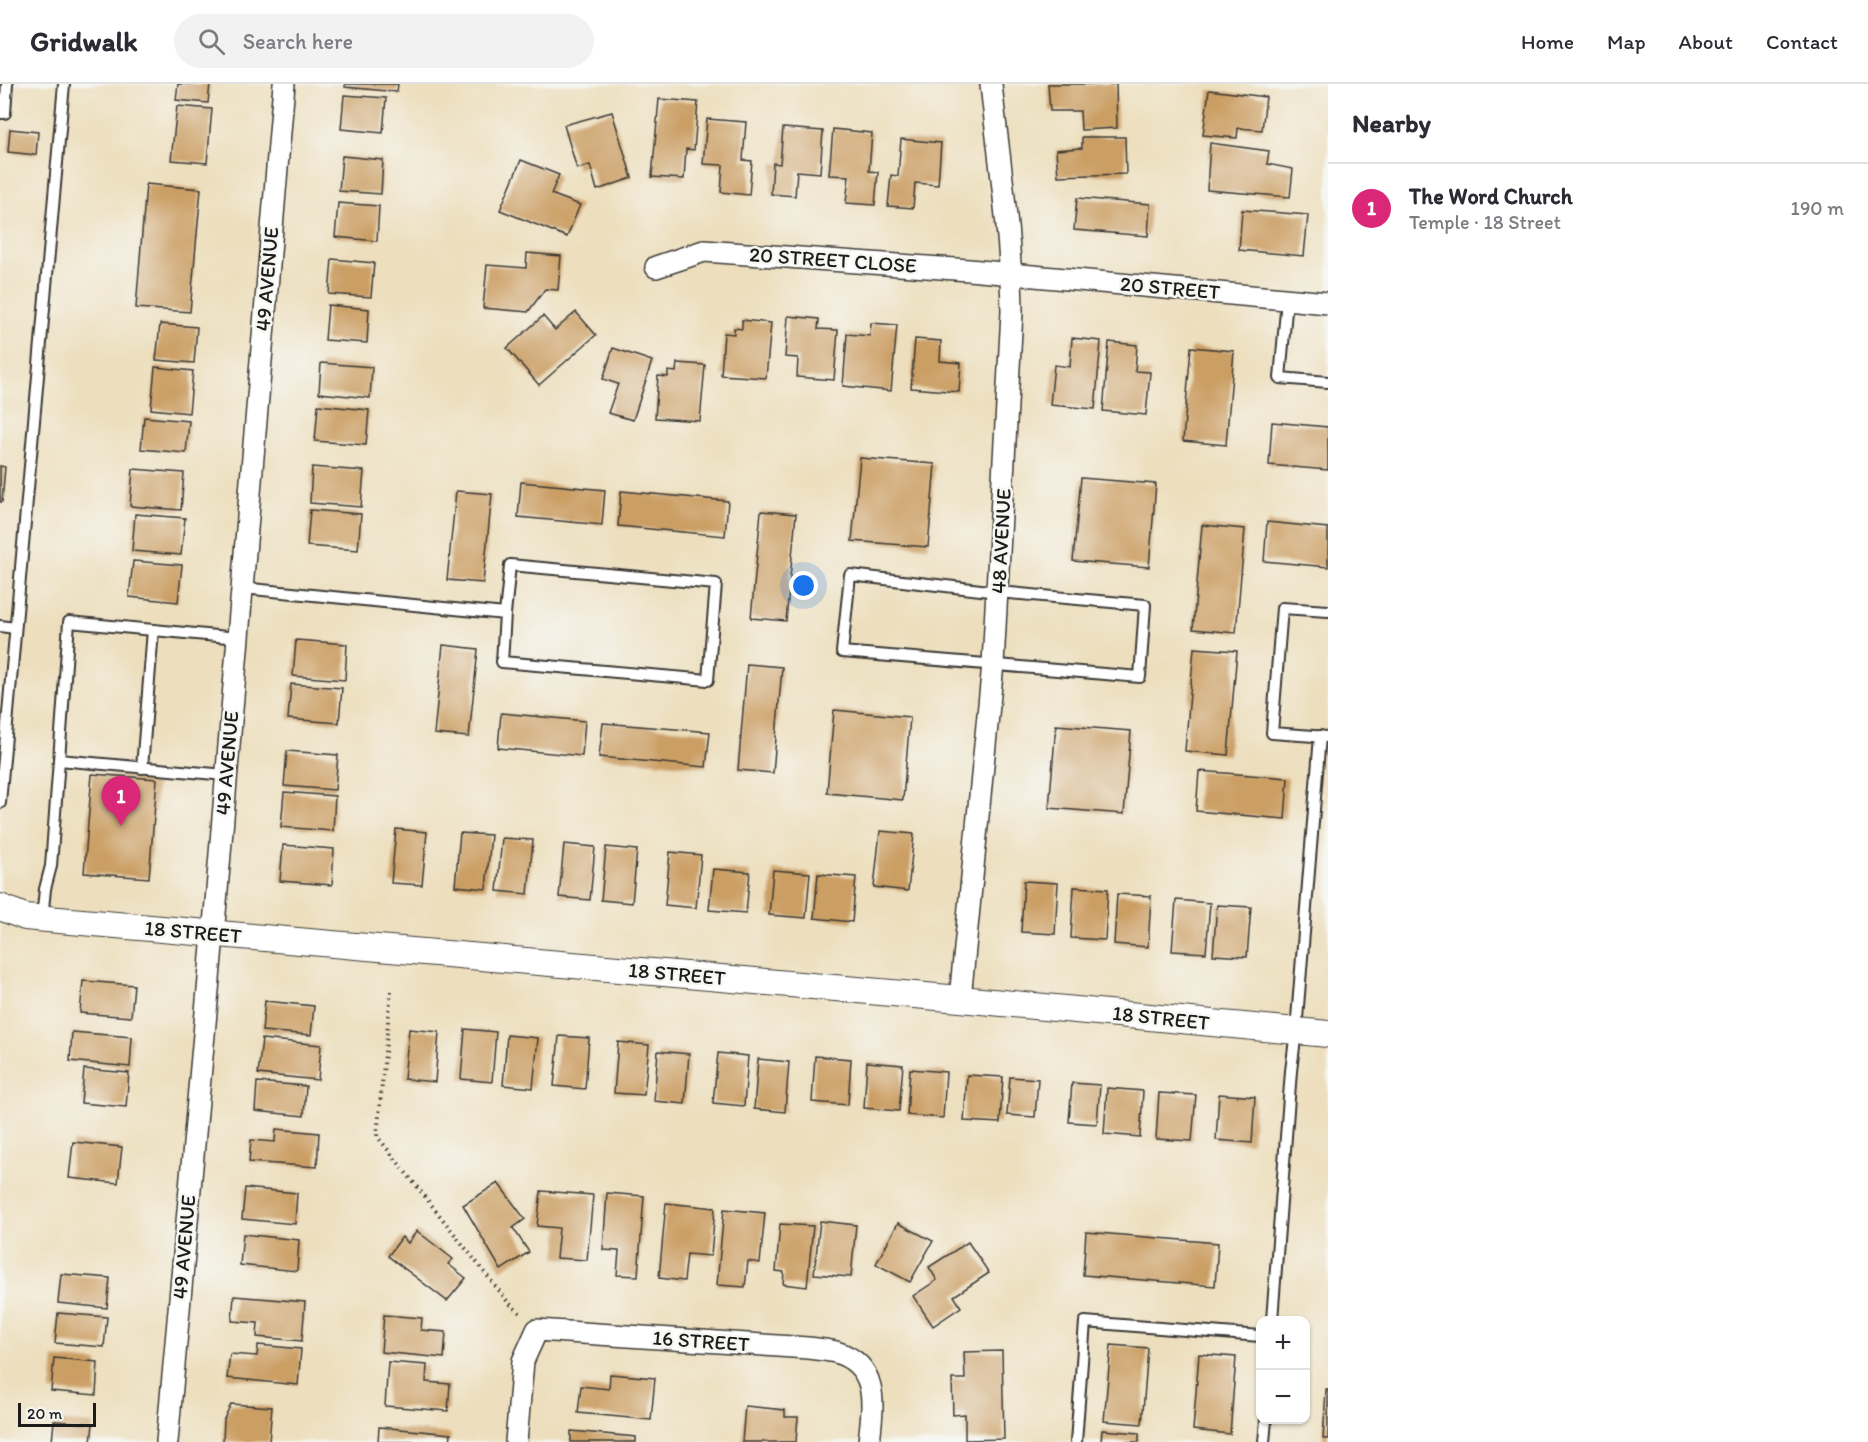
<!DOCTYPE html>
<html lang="en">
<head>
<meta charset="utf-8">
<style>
	:root { --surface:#fff; --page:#f2f2f3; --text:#2b2b33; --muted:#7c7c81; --line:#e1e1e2; --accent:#db2777 }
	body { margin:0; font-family:Itim,sans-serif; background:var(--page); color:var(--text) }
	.controls { position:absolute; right:18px; bottom:18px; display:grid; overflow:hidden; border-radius:12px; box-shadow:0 2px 4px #0004 }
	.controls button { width:54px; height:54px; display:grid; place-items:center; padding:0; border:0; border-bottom:2px solid var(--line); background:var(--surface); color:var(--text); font:30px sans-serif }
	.scale { position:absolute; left:18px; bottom:15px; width:78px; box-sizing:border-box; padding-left:6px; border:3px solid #1c1c1c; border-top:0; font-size:16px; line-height:21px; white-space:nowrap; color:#1c1c1c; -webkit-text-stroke:4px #f6f6f2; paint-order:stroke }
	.you { position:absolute; left:804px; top:502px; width:21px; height:21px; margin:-15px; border:4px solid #fff; border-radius:50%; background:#1a73e8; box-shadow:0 0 0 9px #1a73e833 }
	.badge { display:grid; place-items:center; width:39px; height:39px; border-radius:50%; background:var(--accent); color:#fff; font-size:20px; font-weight:700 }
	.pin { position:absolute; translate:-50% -50px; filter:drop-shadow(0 2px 3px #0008) }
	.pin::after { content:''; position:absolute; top:32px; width:21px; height:18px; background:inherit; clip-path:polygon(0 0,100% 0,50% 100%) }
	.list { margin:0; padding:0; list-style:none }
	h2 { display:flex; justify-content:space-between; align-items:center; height:78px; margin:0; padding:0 24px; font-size:26px }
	h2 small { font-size:20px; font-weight:400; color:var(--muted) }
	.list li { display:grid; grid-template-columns:39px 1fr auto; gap:18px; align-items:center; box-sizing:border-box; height:90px; padding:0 24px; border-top:2px solid var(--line) }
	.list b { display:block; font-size:22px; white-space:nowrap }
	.list p { margin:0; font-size:20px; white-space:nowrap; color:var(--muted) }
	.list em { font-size:20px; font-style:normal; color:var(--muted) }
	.icon { flex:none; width:33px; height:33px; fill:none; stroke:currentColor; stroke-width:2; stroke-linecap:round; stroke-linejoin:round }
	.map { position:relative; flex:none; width:1328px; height:1358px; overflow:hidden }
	header { display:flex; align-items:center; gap:36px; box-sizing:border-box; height:84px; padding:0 30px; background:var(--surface); border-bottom:2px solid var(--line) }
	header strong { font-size:28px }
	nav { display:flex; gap:33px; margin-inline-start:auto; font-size:21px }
	.search { width:420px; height:54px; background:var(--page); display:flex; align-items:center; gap:15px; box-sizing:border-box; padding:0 21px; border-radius:33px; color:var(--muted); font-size:22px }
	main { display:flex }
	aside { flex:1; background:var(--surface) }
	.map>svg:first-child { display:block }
</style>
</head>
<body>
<header>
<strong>Gridwalk</strong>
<div class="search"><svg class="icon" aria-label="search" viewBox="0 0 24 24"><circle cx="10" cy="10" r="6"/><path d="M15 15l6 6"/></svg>Search here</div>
<nav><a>Home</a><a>Map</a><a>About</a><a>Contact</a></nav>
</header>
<main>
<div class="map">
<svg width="1328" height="1358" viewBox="0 0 1328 1358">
	<rect width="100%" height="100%" fill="#f6f6f2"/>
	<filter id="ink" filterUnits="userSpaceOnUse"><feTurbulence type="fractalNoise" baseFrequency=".0167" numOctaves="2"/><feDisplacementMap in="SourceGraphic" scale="12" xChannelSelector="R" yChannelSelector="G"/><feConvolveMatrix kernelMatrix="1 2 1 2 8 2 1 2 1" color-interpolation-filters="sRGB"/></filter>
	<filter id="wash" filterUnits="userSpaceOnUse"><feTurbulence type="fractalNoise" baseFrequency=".008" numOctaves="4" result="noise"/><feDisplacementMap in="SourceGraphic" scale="24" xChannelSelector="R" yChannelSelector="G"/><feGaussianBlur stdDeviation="1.35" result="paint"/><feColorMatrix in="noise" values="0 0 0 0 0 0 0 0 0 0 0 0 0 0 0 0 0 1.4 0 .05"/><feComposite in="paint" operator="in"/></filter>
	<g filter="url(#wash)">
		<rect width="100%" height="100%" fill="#eddfbe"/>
		<g id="blocks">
			<g fill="#cb9e64">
				<polygon points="178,0 210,0 208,19 176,16"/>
				<polygon points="345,0 398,0 397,8 345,3"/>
				<polygon points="1048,0 1116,0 1117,44 1081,46 1080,27 1050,27"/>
				<polygon points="1209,6 1266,13 1262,46 1238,44 1237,54 1203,51"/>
				<polygon points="344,11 386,14 383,49 341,45"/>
				<polygon points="659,15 698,18 694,66 686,65 684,95 652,93"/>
				<polygon points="177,22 212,25 207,79 171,76"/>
				<polygon points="612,28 632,94 597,106 590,81 577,85 564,41"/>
				<polygon points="707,35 746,38 743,76 752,77 749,111 721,108 723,81 703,80"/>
				<polygon points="783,44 823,47 820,89 797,87 795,112 771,110 773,79 780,80"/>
				<polygon points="10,45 38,48 36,71 8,68"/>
				<polygon points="833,45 872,49 869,87 878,88 875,121 846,119 849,92 829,91"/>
				<polygon points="1082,53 1125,53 1126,90 1058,92 1056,66 1082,64"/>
				<polygon points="901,55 941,59 938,101 915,99 913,124 888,122 891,91 898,92"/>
				<polygon points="1210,59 1269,67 1267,80 1293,85 1290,113 1207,106"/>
				<polygon points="342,72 383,76 381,110 339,107"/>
				<polygon points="521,76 559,91 551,110 580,121 567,153 500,126"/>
				<polygon points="146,100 201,105 190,228 136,224"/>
				<polygon points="1077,114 1150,120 1148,152 1074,146"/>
				<polygon points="338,119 379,122 377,157 335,153"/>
				<polygon points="1242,126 1308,131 1304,172 1239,166"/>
				<polygon points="527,169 561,172 558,206 545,205 528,228 483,224 487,181 526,184"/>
				<polygon points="332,175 374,179 371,213 329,210"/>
				<polygon points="328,221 369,225 367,259 325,256"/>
				<polygon points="576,228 596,251 539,301 507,264 543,232 555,246"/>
				<polygon points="788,232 819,235 818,245 838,246 834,296 797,293 798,274 785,273"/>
				<polygon points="742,236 771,239 766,294 721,291 724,249 734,250 734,244 742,245"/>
				<polygon points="871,239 897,241 891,307 843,302 847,250 870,252"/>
				<polygon points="160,240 197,243 194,279 156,276"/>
				<polygon points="1072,254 1101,257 1095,325 1050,321 1054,281 1070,283"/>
				<polygon points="915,255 941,257 940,277 961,279 959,308 911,304"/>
				<polygon points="1109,258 1137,261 1135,287 1150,288 1146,331 1103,327"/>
				<polygon points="1191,263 1234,267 1226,361 1183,357"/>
				<polygon points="613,264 652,277 633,336 608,329 618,300 603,295"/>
				<polygon points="321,279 372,283 370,314 319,309"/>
				<polygon points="677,279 705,281 700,337 655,334 658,292 668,293 668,287 676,288"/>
				<polygon points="155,283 193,287 189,329 151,325"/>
				<polygon points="318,321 369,326 366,361 315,357"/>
				<polygon points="144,333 189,337 186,369 141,365"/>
				<polygon points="1272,338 1328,343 1328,386 1269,381"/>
				<polygon points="860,374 935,380 928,463 852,457"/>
				<polygon points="0,382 5,383 2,418 0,418"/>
				<polygon points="312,383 364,387 361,423 310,419"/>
				<polygon points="133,385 184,389 181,426 130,422"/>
				<polygon points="1081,394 1156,400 1149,483 1073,477"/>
				<polygon points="521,398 605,406 602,441 518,433"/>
				<polygon points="456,407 492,410 483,499 447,496"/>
				<polygon points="621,407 728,417 725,452 618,442"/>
				<polygon points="310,426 361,430 358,466 307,462"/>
				<polygon points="761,427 796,430 786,537 751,534"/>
				<polygon points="135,430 185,434 181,471 132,467"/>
				<polygon points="1267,438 1328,444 1328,483 1264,477"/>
				<polygon points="1202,441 1245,445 1236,549 1193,545"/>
				<polygon points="133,477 182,481 178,518 129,513"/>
				<polygon points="296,556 347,560 345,596 293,592"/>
				<polygon points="443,561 478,565 469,653 434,650"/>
				<polygon points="1194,564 1237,567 1228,671 1185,667"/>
				<polygon points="747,580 782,583 773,689 738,686"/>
				<polygon points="291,600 342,604 339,639 288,635"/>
				<polygon points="834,626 910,633 903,716 827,709"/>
				<polygon points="501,629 585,637 582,672 498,664"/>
				<polygon points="603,639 710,648 706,683 599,673"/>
				<polygon points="1056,641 1131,647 1124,730 1049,724"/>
				<polygon points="287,667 338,671 335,706 284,702"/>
				<polygon points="1199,687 1288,694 1285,735 1196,727"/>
				<polygon points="92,690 157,695 149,794 84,789"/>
				<polygon points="284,708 335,712 333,747 281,743"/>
				<polygon points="396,745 427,748 422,801 391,799"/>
				<polygon points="880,747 914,750 908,807 874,803"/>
				<polygon points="460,749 491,751 486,805 455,802"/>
				<polygon points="502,754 533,756 528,810 497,807"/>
				<polygon points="564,760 595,763 590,816 559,813"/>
				<polygon points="283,761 334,765 332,801 280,797"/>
				<polygon points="606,763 637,766 632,819 601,816"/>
				<polygon points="670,768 701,771 696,824 665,821"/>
				<polygon points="713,785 750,788 746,829 709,826"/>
				<polygon points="773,786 810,789 806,834 769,831"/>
				<polygon points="818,790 856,793 852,838 814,834"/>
				<polygon points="1024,797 1058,799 1055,850 1021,848"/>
				<polygon points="1074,803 1108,805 1105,856 1071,854"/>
				<polygon points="1117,810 1151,812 1148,863 1114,860"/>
				<polygon points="1176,816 1210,819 1206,869 1172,867"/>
				<polygon points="1217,821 1251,823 1247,873 1213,871"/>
				<polygon points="83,897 134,901 131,933 80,929"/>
				<polygon points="265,917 314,922 311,951 262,947"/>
				<polygon points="409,945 439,948 435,998 404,995"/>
				<polygon points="465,945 496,948 492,998 461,995"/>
				<polygon points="72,948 132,953 130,983 70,977"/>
				<polygon points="507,951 538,954 533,1004 503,1001"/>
				<polygon points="559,952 589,954 585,1005 554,1002"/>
				<polygon points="262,955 321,961 318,996 258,990"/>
				<polygon points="618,958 649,961 644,1011 614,1009"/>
				<polygon points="658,967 689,970 685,1020 654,1017"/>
				<polygon points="718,969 748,972 744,1022 713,1019"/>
				<polygon points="815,972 851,975 848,1021 812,1018"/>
				<polygon points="758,975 789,978 785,1028 754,1025"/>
				<polygon points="867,978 903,981 899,1027 864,1024"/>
				<polygon points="84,985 129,989 126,1023 81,1019"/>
				<polygon points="910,985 946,988 943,1034 907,1031"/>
				<polygon points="967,991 1003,993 1000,1039 964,1037"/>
				<polygon points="1010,993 1038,995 1035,1033 1007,1031"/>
				<polygon points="257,998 306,1002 304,1032 255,1027"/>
				<polygon points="1072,999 1100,1001 1097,1040 1069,1038"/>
				<polygon points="1107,1004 1143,1007 1140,1053 1104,1050"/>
				<polygon points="1159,1009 1196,1011 1192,1057 1156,1055"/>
				<polygon points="1219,1010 1255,1013 1252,1059 1216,1056"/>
				<polygon points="276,1045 319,1049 317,1083 249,1078 251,1056 275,1058"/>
				<polygon points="73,1058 122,1063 118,1099 69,1094"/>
				<polygon points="498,1099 525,1135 513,1144 529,1168 501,1186 463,1121"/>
				<polygon points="245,1104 297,1109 295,1140 242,1135"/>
				<polygon points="541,1107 593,1111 587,1176 556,1174 559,1144 537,1142"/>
				<polygon points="607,1109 644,1112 638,1192 617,1191 619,1167 603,1166"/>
				<polygon points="666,1119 715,1124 711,1172 687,1170 684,1197 659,1194"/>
				<polygon points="724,1125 765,1129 760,1179 748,1177 745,1203 717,1201"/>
				<polygon points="820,1137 856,1141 851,1193 814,1190"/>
				<polygon points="898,1139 933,1157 910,1198 876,1180"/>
				<polygon points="780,1140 813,1142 807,1203 783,1200 784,1188 776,1187"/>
				<polygon points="417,1147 453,1175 448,1180 466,1194 447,1217 388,1172 402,1153 408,1159"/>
				<polygon points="1086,1148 1218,1159 1215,1202 1083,1191"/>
				<polygon points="243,1150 299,1156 297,1187 240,1181"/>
				<polygon points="968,1158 989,1189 954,1212 961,1223 933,1242 913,1212 937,1196 929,1183"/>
				<polygon points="61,1190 110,1194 107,1224 58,1219"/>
				<polygon points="234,1212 305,1218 302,1257 257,1253 258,1239 232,1237"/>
				<polygon points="58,1229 107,1233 104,1263 55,1259"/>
				<polygon points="384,1231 422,1234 421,1246 446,1248 444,1274 381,1268"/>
				<polygon points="258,1261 301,1265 298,1301 227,1294 230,1270 257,1272"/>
				<polygon points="1111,1261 1148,1264 1142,1340 1104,1337"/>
				<polygon points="1002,1267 1004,1355 965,1356 965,1330 953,1331 952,1295 965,1295 964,1268"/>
				<polygon points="1199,1270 1236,1273 1230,1350 1193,1346"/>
				<polygon points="54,1274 98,1278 96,1311 51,1307"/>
				<polygon points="388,1278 427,1281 426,1298 450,1300 448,1327 385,1322"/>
				<polygon points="610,1290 655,1294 651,1336 578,1329 581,1302 609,1305"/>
				<polygon points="1326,1305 1328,1305 1328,1355 1323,1355"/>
				<polygon points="231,1320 272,1323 269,1358 223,1358 224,1335"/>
				<polygon points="745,1322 785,1326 785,1333 798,1333 796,1358 742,1358"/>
				<polygon points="54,1337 93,1340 91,1358 52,1358"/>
				<polygon points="379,1343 451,1350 450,1358 378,1358"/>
				<polygon points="1102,1346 1139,1349 1139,1358 1101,1358"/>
				<polygon points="571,1347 636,1353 636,1358 571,1358"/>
			</g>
		</g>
	</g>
	<g filter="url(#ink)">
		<use href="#blocks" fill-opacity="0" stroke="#3b3934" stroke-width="1.5"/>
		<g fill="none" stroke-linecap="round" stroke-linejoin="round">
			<g stroke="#3b3934" stroke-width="14">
				<g id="service">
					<polyline points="0,29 5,29 7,0"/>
					<polyline points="1287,215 1280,294 1328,298"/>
					<polygon points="850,491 998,508 1145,521 1140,593 842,568"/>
					<polyline points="242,504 505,530 502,578 708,596 716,500 510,481 505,530"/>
					<polyline points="1328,527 1282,524 1272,649 1328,653"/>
					<polyline points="0,542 15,544"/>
					<polyline points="59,676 69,538 238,554"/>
					<polyline points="142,684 153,546"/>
					<polyline points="0,719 64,0"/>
					<polyline points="42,835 45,805 51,782 59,676 226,691"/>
					<polyline points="1272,1236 1291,987 1296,947 1320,652"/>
					<polyline points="1076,1358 1085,1238 1260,1252"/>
					<polyline points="1264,1358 1266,1336"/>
				</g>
			</g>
			<g stroke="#3b3934" stroke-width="24">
				<g id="minor">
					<polyline points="656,183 704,167 969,186 1328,219"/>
					<path d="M960,915L993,580L1012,228C1011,152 999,76 991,0"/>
					<polyline points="167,1358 216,818 284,0"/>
					<path d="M516,1358L523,1277L537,1246L808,1264C817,1265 827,1266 836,1268C880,1282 873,1321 869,1358"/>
				</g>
			</g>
			<g stroke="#3b3934" stroke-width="28">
				<polyline id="tertiary" points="0,823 25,833 960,915 1328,950"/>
			</g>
			<polyline stroke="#3b3934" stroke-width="4" stroke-dasharray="1.5 4.5" stroke-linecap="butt" points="391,907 377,1052 508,1218 521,1230"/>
			<use href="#service" stroke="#fff" stroke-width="10"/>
			<use href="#minor" stroke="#fff" stroke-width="21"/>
			<use href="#tertiary" stroke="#fff" stroke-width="26"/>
		</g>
	</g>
	<g text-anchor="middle" stroke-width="5" stroke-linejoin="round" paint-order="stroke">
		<g font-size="21" fill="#1c1c1c" stroke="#f6f6f2">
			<text transform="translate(833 176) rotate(4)" y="7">20 STREET CLOSE</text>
			<text transform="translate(267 195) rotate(-85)" y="7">49 AVENUE</text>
			<text transform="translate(1170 204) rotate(5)" y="7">20 STREET</text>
			<text transform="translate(1001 457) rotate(-87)" y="7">48 AVENUE</text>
			<text transform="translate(227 679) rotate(-85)" y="7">49 AVENUE</text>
			<text transform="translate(193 848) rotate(5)" y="7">18 STREET</text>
			<text transform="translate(677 890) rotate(5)" y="7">18 STREET</text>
			<text transform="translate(1161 934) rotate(6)" y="7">18 STREET</text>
			<text transform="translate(184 1163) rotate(-85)" y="7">49 AVENUE</text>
			<text transform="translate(701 1257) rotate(4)" y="7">16 STREET</text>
		</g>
	</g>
</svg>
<div class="controls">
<button>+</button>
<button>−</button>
</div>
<div class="scale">20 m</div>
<div class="you"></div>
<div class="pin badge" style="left:121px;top:742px">1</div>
</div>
<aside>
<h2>Nearby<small></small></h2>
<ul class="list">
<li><span class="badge">1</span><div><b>The Word Church</b><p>Temple · 18 Street</p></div><em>190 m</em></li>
</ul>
</aside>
</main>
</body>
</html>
